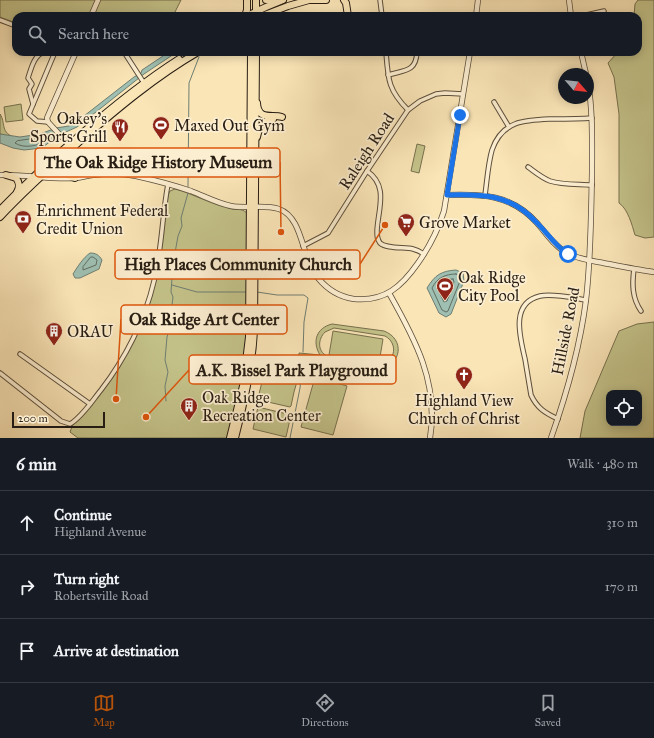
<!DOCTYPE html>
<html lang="en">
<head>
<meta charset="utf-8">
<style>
	:root { --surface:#171b24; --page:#20242c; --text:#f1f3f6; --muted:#9ea1a6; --line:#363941; --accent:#b45309 }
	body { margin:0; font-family:"IM FELL Great Primer",serif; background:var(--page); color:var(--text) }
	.controls { position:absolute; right:12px; bottom:12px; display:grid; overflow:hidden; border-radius:8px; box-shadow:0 2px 10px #0003 }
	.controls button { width:36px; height:36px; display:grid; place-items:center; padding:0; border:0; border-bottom:1px solid var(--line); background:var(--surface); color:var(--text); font:20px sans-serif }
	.compass { position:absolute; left:558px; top:68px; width:36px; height:36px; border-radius:50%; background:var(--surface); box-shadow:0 2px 10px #0003; rotate:118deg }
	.scale { position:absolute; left:12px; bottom:10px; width:93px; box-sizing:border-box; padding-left:4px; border:2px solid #271d13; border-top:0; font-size:11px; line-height:14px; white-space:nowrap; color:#271d13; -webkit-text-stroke:3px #fceed0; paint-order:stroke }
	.stop { position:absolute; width:12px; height:12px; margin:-9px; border:3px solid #1a73e8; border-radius:50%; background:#fff }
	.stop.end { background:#1a73e8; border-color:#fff; box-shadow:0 1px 4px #0008 }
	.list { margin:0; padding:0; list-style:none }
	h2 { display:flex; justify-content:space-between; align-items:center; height:52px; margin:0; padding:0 16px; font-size:17px }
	h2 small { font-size:13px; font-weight:400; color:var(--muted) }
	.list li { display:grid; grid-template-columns:26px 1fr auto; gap:12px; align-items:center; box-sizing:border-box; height:64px; padding:0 16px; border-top:1px solid var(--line) }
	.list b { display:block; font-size:15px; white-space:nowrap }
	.list p { margin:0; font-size:13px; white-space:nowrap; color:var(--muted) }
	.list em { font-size:13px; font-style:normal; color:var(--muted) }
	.icon { flex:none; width:22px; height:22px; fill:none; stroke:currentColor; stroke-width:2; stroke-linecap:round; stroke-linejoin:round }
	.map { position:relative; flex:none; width:654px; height:438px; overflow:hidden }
	.search { position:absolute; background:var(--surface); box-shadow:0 2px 10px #0003; left:12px; right:12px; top:12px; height:44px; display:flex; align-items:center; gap:10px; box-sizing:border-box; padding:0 14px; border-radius:12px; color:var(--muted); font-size:15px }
	.sheet { height:244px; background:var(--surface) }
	nav { display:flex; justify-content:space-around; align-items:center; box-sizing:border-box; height:56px; border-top:1px solid var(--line); background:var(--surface); font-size:11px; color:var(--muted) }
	nav a { display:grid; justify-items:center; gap:2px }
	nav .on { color:var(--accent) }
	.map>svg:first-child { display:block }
</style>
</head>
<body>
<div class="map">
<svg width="654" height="438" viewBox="0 0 654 438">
	<rect width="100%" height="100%" fill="#fae5b7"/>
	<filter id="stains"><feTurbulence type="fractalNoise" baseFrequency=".005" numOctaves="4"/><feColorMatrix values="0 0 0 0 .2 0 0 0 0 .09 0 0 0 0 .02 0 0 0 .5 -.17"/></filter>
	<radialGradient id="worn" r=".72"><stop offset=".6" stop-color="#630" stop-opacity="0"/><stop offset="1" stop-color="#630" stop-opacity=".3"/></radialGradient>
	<g fill="#c4c38a" stroke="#76704e" fill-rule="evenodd">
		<polygon points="0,0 181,0 173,16 16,16 16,23 0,17"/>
		<path d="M638,0H654V237L645,238L635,235C632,225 628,209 619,203V114L614,77L608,63L618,52H638V16H634L635,4Z"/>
		<polygon points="21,104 23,120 6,122 4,107"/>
		<path d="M0,114C6,123 0,131 13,137L0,134Z"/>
		<polygon points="417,144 425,146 419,173 411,171"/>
		<path d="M175,189C194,194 212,205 232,209C238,210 244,208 248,215L247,338L244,368L228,438H78L70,432L73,424L117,371L124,359L150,302L159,263L168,195L170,191Z"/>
		<path d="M654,322V438H580L585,411L619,331L637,324ZM609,393H639V423H609Z"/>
		<path d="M332,324L384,331C405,339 402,365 380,368L299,357V353L320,355C312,342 316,328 332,324ZM334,328L385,336C398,343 396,361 381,364C372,364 334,359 327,356C317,351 318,339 325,332Z"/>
		<polygon points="333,331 383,339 379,363 329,355"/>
		<polygon points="266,369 297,376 298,378 294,392 291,406 290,407 259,400 258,398 265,370"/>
		<polygon points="315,377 347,386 333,435 301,427"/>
		<polygon points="258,407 291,415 286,437 253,429"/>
	</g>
	<g fill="#9ebfb1" stroke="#6e7e72">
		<polygon points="169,52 177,52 144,74 77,127 57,136 42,148 24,150 13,148 0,143 0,134 20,137 40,134 56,128 69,126 75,123 134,77 141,73 142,70"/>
		<path d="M90,253C96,253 99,255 102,260L99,269L80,278H75L73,274C78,266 83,258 90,253Z"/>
		<path d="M456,270L463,273L464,281L451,314L446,317L439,313L427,288C435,275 441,271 456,270Z"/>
	</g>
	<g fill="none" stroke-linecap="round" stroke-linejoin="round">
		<g stroke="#626e62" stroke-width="1">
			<path d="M45,137L47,140C39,146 24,149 15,143L17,141Z"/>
			<polygon points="91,257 93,257 97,260 96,265 83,270 83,267"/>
			<path d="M456,274L459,276L460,281L448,311L446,312L442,310L432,288C437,278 445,274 456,274Z"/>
			<path d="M453,279L454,282L447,301L444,302L437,288C441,282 447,279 453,279Z"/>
		</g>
		<g stroke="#6e7e72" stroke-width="1">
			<polyline points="188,187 189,83 199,57"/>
			<polyline points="172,285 197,292 246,292"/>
			<polyline points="257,292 277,295 304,295 308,298 304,322 303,352"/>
			<polyline points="166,401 165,386 168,372 165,360 167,337 171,324 171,313 173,297 171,292 173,264 178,236 182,226 181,218 188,193"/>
			<polyline points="290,438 300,388 302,367"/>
		</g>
		<g stroke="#5c4f3c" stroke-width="5.5">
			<g id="minor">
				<polyline points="380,0 382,16"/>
				<polyline points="582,16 604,11"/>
				<polyline points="0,20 16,26"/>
				<polyline points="124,52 144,83"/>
				<path d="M386,52C388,79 388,90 408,110"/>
				<path d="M388,75C405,70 416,72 417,52"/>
				<polyline points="494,102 509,127"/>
				<path d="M33,104L29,89L32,84L28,78C31,69 34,55 44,52"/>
				<polyline points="48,122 37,121 29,114 55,52"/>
				<path d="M528,167C535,172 542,178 550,181C562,185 578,184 592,185"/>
				<path d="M367,171C389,186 378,209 377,231C377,236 377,239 380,243C386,249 405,247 413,249C417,250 421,252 424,254"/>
				<path d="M485,195C487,181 488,164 492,150C502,120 526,120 552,119C566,119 579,119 592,118"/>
				<polyline points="303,246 328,233 367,171 408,110 420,101 436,94 445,93 463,94"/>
				<path d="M634,269C632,284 632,298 641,311"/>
				<polyline points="20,354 90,404"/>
				<path d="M0,373L61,421L70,424C82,417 92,401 101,390C125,359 145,320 154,281C162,249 162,216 168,184"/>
				<path d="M558,419C545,413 537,408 531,395C529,383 527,371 525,359C520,337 510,303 540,296C553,293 573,298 586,300"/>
			</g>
		</g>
		<g stroke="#5c4f3c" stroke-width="6">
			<g id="tertiary">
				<polyline points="569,0 571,16"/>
				<polyline points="91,16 98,0"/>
				<polyline points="476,16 478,0"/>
				<polyline points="581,52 586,74"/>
				<polyline points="71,147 48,122 47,118 76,52"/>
				<path d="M0,175C25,174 51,180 76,178C82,177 87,176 93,175C108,173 122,173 136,176C154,180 173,185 191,191C204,196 217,203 231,206C246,209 264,204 279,209C304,218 301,259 318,278C327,289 340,297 354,299C385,302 402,286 418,263C430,246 438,230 444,211L470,52"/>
				<path d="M447,195C482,194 511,194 537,223C546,233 555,247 567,253C579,260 595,261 609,264C624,267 639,270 654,272"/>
				<path d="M389,293C415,339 439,383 430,438"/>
				<path d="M551,438C567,393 580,347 586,300C591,258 591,215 592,172C592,142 593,112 588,82"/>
			</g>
		</g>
		<g stroke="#271d13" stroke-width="8">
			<g id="trunk">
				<polyline points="266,0 274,0"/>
				<polyline points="309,0 326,0"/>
				<polyline points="344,0 346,3 348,16"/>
				<polyline points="256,14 256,0"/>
				<polyline points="245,16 247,10 247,0"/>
				<polyline points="247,16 266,7 283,0"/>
				<polyline points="262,16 288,6 309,0"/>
				<path d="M257,103C258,121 272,114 282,117"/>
				<path d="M257,137C259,127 263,120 273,119"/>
				<polyline points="58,160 57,166 60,173 75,178"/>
				<path d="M6,175L16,178C20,183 20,187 17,192"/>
				<path d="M0,210C25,184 52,159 80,135C111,108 143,82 179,59"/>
				<path d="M0,217C25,190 52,166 79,142C117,109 155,77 198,52"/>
				<polyline points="230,438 243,386 249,337 251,52"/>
				<path d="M235,438C244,402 252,368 254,331L256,52"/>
			</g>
		</g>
		<use href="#minor" stroke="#fceed0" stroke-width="3.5"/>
		<use href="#tertiary" stroke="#fceed0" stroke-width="4.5"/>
		<use href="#trunk" stroke="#fae5b7" stroke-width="6"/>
	</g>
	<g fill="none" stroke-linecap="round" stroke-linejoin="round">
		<path stroke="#1a73e8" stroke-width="5" d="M460,115L447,195C481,194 510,194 535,221C546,231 555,246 568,254"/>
	</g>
	<defs>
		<g id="stadium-pin" transform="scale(0.9)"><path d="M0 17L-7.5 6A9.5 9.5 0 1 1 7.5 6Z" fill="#8f2418" stroke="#fceed0"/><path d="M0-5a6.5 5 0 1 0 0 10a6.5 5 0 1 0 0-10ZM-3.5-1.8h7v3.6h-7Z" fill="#fff"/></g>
		<g id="restaurant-pin" transform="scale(0.9)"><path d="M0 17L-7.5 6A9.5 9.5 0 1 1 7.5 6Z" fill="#8f2418" stroke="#fceed0"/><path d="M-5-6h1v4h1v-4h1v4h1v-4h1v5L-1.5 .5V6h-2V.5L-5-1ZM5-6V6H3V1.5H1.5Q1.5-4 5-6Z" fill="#fff"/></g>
		<g id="bank-pin" transform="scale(0.9)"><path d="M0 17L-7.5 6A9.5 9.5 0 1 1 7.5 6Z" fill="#8f2418" stroke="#fceed0"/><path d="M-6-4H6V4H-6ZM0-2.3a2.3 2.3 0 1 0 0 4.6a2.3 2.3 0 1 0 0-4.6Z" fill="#fff"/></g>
		<g id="supermarket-pin" transform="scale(0.9)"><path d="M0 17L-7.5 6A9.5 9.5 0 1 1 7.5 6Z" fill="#8f2418" stroke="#fceed0"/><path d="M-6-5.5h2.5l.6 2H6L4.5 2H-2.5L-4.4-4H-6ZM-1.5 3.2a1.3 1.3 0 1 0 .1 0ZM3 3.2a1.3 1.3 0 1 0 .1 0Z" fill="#fff"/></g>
		<g id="building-pin" transform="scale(0.9)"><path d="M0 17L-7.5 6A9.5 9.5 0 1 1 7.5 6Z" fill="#8f2418" stroke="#fceed0"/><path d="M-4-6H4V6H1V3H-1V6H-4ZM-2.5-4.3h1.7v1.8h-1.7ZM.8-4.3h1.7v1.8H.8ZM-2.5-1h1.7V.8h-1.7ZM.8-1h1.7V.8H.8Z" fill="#fff"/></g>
		<g id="church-pin" transform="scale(0.9)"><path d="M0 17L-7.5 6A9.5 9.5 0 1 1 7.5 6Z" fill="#8f2418" stroke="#fceed0"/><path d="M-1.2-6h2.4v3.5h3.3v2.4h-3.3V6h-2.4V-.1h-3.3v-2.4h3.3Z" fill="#fff"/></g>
	</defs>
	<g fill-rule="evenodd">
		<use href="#stadium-pin" x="161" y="125"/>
		<use href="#restaurant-pin" x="120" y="127"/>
		<use href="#bank-pin" x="23" y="219"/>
		<use href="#supermarket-pin" x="406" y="222"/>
		<use href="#stadium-pin" x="445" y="286"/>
		<use href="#building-pin" x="54" y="331"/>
		<use href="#church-pin" x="464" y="375"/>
		<use href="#building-pin" x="189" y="406"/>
	</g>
	<g text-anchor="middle" stroke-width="3.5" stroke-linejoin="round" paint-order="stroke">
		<g font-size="16" fill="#271d13" stroke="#fceed0" text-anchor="start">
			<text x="107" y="124" text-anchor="end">Oakey's<tspan x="107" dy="18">Sports Grill</tspan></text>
			<text x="174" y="131">Maxed Out Gym</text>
			<text x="36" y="216">Enrichment Federal<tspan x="36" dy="18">Credit Union</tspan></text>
			<text x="419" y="228">Grove Market</text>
			<text x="458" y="283">Oak Ridge<tspan x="458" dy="18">City Pool</tspan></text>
			<text x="67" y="337">ORAU</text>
			<text x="202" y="403">Oak Ridge<tspan x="202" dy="18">Recreation Center</tspan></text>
			<text x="464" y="406" text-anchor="middle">Highland View<tspan x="464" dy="18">Church of Christ</tspan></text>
		</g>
		<g font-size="16" fill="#271d13" stroke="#fceed0">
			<text transform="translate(366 151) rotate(-57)" y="6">Raleigh Road</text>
			<text transform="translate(565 331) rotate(-79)" y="6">Hillside Road</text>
		</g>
	</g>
	<path fill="none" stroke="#de560c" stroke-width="1.5" d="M281 232L280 162M385 225L360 264M116 399L121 319M146 417L189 370"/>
	<g fill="#de560c" stroke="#fceed0" stroke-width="1.5">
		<circle cx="281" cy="232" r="4"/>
		<circle cx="385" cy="225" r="4"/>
		<circle cx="116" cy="399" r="4"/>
		<circle cx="146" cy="417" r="4"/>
	</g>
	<g fill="#fceed0" stroke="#de560c" stroke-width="1.5">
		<rect x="35" y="148" width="245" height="29" rx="4"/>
		<rect x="115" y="250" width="245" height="29" rx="4"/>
		<rect x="121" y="305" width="166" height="29" rx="4"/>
		<rect x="189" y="355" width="207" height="29" rx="4"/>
	</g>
	<g font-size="17" text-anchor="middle" font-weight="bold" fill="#271d13">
		<text x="158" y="168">The Oak Ridge History Museum</text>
		<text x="238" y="270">High Places Community Church</text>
		<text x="204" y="325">Oak Ridge Art Center</text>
		<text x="292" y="376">A.K. Bissel Park Playground</text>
	</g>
	<rect width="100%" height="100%" filter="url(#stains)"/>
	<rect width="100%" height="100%" fill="url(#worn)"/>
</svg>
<div class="controls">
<button><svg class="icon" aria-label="locate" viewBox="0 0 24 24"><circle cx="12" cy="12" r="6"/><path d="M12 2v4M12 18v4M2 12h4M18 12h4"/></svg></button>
</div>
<svg class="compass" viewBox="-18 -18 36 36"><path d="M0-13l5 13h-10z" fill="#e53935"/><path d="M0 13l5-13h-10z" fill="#9ea1a6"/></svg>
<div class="scale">200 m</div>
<div class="stop" style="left:568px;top:254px"></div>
<div class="stop end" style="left:460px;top:115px"></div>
<div class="search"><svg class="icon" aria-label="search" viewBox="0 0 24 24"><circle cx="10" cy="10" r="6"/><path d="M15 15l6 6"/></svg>Search here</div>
</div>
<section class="sheet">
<h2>6 min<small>Walk · 480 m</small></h2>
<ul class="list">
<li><svg class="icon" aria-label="ahead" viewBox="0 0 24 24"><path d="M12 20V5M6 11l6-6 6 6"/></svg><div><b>Continue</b><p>Highland Avenue</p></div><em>310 m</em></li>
<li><svg class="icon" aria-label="right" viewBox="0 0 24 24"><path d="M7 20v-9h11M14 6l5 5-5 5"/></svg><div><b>Turn right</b><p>Robertsville Road</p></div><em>170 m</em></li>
<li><svg class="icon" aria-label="arrive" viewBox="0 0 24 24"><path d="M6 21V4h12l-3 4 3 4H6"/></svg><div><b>Arrive at destination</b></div></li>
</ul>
</section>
<nav>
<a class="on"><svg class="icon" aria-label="map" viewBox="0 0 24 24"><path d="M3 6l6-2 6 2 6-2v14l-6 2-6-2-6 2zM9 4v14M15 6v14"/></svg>Map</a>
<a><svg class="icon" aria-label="directions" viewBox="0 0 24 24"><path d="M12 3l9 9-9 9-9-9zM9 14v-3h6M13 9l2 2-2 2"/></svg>Directions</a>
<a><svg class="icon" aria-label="saved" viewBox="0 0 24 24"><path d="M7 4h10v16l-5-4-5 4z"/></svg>Saved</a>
</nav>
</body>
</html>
